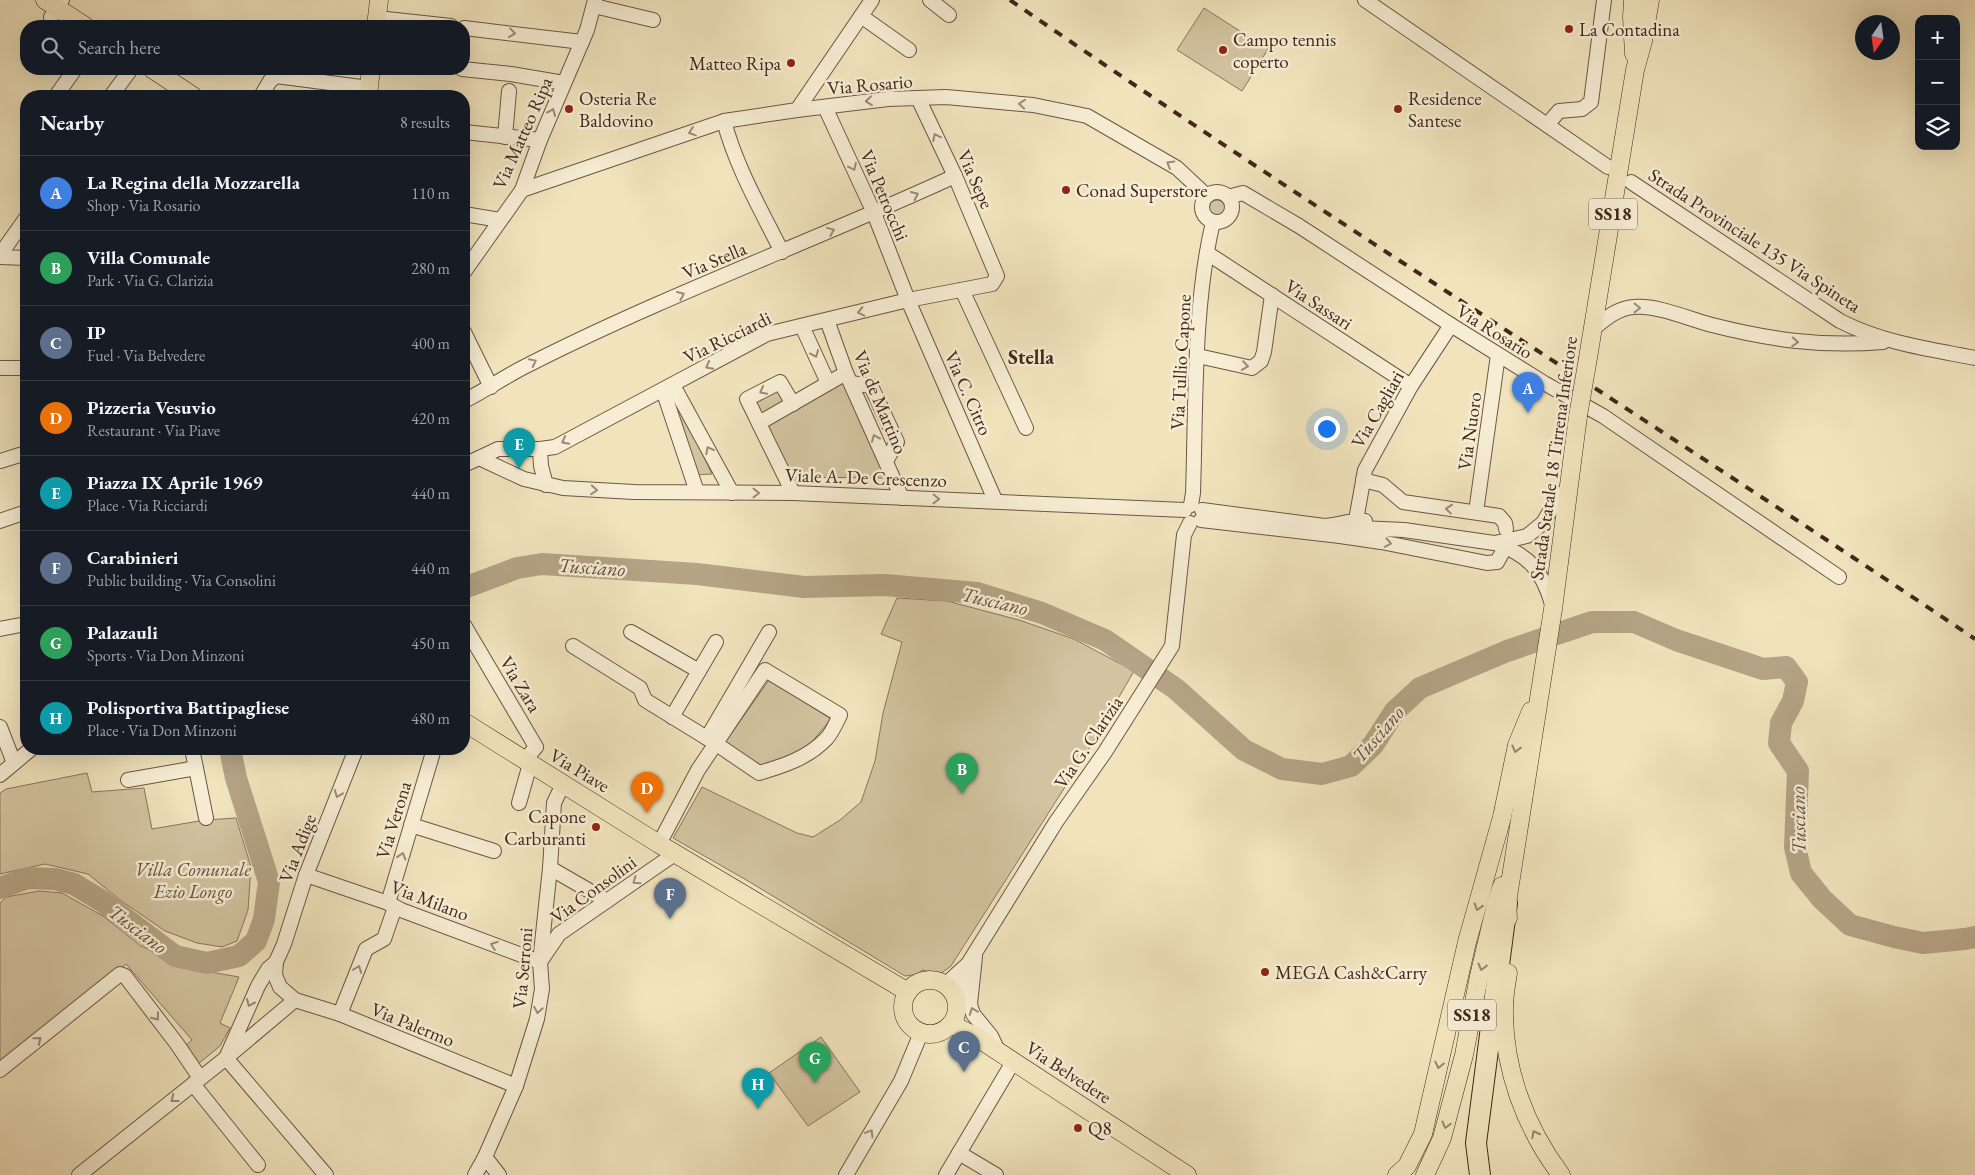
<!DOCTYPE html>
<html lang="en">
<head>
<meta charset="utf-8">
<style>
	:root { --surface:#171b24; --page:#20242c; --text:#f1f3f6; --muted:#9ea1a6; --line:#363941; --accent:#0f766e }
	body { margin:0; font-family:"EB Garamond",serif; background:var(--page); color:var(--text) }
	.controls { position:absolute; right:15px; top:15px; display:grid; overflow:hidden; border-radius:10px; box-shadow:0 5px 20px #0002 }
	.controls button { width:45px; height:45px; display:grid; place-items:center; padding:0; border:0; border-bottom:1px solid var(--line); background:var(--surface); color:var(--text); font:25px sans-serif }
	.compass { position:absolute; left:1855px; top:15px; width:45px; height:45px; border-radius:50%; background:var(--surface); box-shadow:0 5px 20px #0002; rotate:193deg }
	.you { position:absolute; left:1326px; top:428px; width:18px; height:18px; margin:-12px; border:4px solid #fff; border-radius:50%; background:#1a73e8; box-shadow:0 0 0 8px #1a73e833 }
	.badge { display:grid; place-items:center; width:32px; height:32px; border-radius:50%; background:var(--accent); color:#fff; font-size:16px; font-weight:700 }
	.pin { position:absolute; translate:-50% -41px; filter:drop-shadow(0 1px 2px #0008) }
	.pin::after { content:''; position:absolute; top:26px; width:18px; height:15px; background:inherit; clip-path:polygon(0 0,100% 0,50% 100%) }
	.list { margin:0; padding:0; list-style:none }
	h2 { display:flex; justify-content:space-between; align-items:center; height:65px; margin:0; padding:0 20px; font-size:21px }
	h2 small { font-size:16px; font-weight:400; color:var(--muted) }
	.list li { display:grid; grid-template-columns:32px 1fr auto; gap:15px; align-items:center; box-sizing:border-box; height:75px; padding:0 20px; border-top:1px solid var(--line) }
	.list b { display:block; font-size:19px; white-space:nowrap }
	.list p { margin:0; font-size:16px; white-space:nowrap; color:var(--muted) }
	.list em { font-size:16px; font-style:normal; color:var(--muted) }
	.icon { flex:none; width:28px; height:28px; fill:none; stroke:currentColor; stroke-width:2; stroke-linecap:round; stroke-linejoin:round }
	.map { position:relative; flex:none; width:1975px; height:1175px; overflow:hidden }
	.search { position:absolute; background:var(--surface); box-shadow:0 5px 20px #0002; left:20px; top:20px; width:450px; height:55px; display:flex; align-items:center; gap:12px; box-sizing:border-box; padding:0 18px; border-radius:20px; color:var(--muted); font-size:19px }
	.panel { position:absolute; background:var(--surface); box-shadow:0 5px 20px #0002; left:20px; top:90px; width:450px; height:665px; border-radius:20px }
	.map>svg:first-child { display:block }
</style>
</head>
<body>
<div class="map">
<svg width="1975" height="1175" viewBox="0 0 1975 1175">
	<rect width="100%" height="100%" fill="#f1e4bd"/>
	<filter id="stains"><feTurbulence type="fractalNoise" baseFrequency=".004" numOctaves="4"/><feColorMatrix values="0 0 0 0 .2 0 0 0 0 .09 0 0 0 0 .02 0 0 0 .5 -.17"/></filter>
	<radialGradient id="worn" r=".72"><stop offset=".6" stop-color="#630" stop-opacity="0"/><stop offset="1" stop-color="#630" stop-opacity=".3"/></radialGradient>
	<g fill="#d3c4a1" stroke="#8a765e">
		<polygon points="1204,8 1268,49 1242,91 1177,50"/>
		<circle cx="1217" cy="208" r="8"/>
		<polygon points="840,371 888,478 793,477 751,393 781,377 793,397"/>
		<polygon points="678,403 712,474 695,475 673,405"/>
		<polygon points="897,598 947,601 1019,620 1074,639 1134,671 1086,754 951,966 940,974 922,970 919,974 905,976 748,881 673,838 702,787 797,833 813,837 840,820 861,802 875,761 883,713 902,642 881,634"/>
		<polygon points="769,680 831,719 811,743 792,757 762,767 724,744"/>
		<polygon points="87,773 92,792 144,788 152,829 205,820 236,818 251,867 248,910 237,941 222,947 197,943 165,931 120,900 88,874 45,864 0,874 0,793 6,789"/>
		<polygon points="39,891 62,893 103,916 141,946 177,962 216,973 239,977 220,1023 230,1028 220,1046 198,1064 184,1047 192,1040 126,964 0,1066 0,903 6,897"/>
		<polygon points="821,1037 860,1092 808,1126 769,1073"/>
	</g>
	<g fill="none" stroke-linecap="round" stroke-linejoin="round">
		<g stroke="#b5a486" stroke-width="22">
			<polyline points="464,588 517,568 542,564 697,574 804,587 885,585 977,593 1042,613 1105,640 1176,689 1244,750 1282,769 1322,774 1351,766 1373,745 1395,711 1420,688 1507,651 1592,622 1634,622 1676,640 1763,669 1786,667 1797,682 1793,701 1781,723 1779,743 1798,771 1795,847 1801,873 1822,899 1850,925 1894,937 1923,943 1965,939 1975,937"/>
			<polyline points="0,888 28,878 55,879 74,884 102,901 175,956 207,963 239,956 256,941 264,919 269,882 236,778 230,749"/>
		</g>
		<g stroke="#6d5644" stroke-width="16">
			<g id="minor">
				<polyline points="930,0 949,15"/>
				<polyline points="1365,0 1608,167"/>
				<polyline points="594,6 653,20"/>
				<polyline points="861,16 909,50"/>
				<polyline points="51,17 62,0"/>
				<polyline points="377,18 451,26"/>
				<polyline points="464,28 582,42"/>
				<polyline points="462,69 511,74 564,83"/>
				<polyline points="56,96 75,69"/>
				<polyline points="111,96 131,69"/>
				<polyline points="261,96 270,81 276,76 369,88"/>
				<polyline points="825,107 874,213 908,300 995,500"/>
				<polyline points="797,110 872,0"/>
				<path d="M724,121C736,167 761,210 782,252"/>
				<polyline points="1547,125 1559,111 1582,109 1591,102 1604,0"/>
				<polyline points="464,132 540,140"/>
				<polyline points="505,137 509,91"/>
				<path d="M1631,182L1840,321C1883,343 1929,349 1975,358"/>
				<polyline points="522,190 724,121 797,110 888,99 946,97 1033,105 1087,116 1177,168 1207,196"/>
				<circle cx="1217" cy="207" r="15"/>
				<polyline points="1228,197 1243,193 1299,226 1451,325 1544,383 1603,416 1839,577"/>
				<polyline points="464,214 500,220"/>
				<polyline points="1207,253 1411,386"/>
				<polyline points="0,255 26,218"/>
				<polyline points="0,257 26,258"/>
				<polyline points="464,272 522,190 540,140 587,30 595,0"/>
				<polyline points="962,290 1026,428"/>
				<polyline points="827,320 846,373 902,498"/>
				<polyline points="802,326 828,383"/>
				<path d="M1594,328C1606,318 1618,308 1634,307C1658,305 1689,319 1712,325C1771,340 1822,347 1883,342"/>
				<polyline points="464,332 491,387"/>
				<polyline points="1198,356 1252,368 1261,361 1264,352 1272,295"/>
				<polyline points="0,368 26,368"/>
				<polyline points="851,383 871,386 897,442 886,461"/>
				<polyline points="673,385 732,493"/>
				<polyline points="663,390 697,492"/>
				<path d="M464,401C486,390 507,375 530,364C668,294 814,241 955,176"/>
				<polyline points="759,423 846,373"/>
				<polyline points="540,449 541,466 546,485"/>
				<polyline points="479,458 524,479 563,488 634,492 793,493 1185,510"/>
				<polyline points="0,461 26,453"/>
				<polyline points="464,465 498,449 540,449 555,447 767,334 908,300 992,284 997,276 955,176 918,98"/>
				<polyline points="1363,480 1383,485 1403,502 1499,516 1505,523 1506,529"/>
				<polyline points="793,493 747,399 780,382 793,404"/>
				<path d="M1191,505L1193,493C1196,406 1193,306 1213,222"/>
				<path d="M1202,510L1324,526C1338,526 1350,519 1365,521"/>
				<polyline points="1476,512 1498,355"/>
				<polyline points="1201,520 1340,536 1360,528 1404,530 1494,543 1509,540 1527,536 1543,523 1559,496 1568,489"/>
				<polyline points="1356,520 1365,470 1411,386 1451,325"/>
				<polyline points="0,521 26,512"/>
				<polyline points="1340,536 1381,542 1487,563 1497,562 1502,553"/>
				<path d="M1495,543C1529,555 1542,570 1552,604"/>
				<polyline points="464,625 536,747 524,761"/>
				<polyline points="0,629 26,624"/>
				<polyline points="631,632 699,671"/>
				<path d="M573,646L640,688L645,700L715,743L759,773C783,766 808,758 826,739C832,733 836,723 840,715L765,670L698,770L659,844"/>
				<polyline points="672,717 716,642"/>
				<polyline points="0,727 14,763"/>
				<polyline points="707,738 769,632"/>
				<polyline points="192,749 196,768"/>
				<polyline points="0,775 31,749"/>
				<polyline points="128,780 196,768 206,818"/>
				<polyline points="519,803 530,764"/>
				<polyline points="411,825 494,851"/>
				<polyline points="550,868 607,901"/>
				<polyline points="306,875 388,903 401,910 540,962"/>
				<polyline points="388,903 434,749"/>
				<polyline points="975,957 970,1004 973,1014 991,1036 998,1051"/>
				<polyline points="542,959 559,934 676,853"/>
				<polyline points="276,962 275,975 280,987 295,1000 340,1014 516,1086"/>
				<polyline points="945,985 968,964 1056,822 1105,752 1172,646 1184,535 1190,523"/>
				<polyline points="956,1001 966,972"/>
				<polyline points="340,1014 366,949 384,939 395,907"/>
				<polyline points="226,1058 258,986 268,969 276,962 284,944 306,875 356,749"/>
				<polyline points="226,1058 326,1175"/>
				<polyline points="0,1070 120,974 125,976 177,1044 200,1078"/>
				<polyline points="193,1084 258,1165"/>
				<polyline points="959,1153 996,1175"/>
				<polyline points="485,1157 499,1175"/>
				<polyline points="79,1175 226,1058 295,1000"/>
				<polyline points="475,1175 485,1157 516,1086 537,1019 542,989 540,962 550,868 554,803 563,784"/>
				<polyline points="846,1175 901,1081 921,1033"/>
				<polyline points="946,1175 1013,1062"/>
			</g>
		</g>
		<g stroke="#41271b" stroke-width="19">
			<g id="major">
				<polyline points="45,0 85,26"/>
				<polyline points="1633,0 1632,17 1634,54"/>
				<polyline points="376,26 379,0"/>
				<polyline points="152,69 193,96"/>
				<polyline points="368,96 371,69"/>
				<polyline points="1588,358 1635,70 1643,41 1650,0"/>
				<polyline points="464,722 659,844 908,992"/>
				<polyline points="1508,918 1507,903 1553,609 1578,416"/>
				<path d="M1508,973C1506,985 1504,996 1504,1008C1503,1068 1525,1127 1561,1175"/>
				<circle cx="930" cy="1007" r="27"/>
				<polyline points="951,1024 973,1035 1187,1175"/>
				<polyline points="1397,1175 1407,1166 1423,1134 1467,942 1502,817 1517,745 1531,711"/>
				<polyline points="1425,1175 1442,1138 1464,1055 1479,976 1497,900 1502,886"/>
			</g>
		</g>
		<g stroke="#41271b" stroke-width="22">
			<polyline id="highway" points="1480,1175 1476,1143 1507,903"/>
		</g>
		<use href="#minor" stroke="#f6edd4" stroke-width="14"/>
		<use href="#major" stroke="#f1e4bd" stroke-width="18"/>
		<use href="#highway" stroke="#f1e4bd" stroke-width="20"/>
		<path stroke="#41271b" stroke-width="4" stroke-dasharray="9 9" stroke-linecap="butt" d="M1010,0C1327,219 1655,423 1975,639"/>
		<g stroke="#41271b" stroke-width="19" stroke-linecap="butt">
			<polyline id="major-bridge" points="1578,416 1588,358"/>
		</g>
		<use href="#major-bridge" stroke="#f1e4bd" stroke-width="18"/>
	</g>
	<defs><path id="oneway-chevron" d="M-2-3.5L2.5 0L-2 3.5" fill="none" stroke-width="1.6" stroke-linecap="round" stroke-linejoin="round" transform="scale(1.25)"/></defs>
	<g stroke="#9c8a78">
		<use href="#oneway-chevron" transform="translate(512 33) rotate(7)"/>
		<use href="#oneway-chevron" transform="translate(869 101) rotate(174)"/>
		<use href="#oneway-chevron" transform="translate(1022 104) rotate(-175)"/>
		<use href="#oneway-chevron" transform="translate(552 112) rotate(-67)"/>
		<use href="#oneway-chevron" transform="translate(692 132) rotate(161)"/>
		<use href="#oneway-chevron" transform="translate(936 137) rotate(-116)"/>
		<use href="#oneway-chevron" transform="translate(1170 164) rotate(-149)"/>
		<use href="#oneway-chevron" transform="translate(853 167) rotate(65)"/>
		<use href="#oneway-chevron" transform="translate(915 195) rotate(-25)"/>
		<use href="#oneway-chevron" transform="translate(831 231) rotate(-22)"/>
		<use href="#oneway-chevron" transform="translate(681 295) rotate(-23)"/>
		<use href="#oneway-chevron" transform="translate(1637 308) rotate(1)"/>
		<use href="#oneway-chevron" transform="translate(861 312) rotate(167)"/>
		<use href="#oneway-chevron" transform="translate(1795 342) rotate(4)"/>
		<use href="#oneway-chevron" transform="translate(815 354) rotate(66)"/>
		<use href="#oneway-chevron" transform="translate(533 362) rotate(-26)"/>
		<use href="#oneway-chevron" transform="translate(709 366) rotate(152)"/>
		<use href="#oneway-chevron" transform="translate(1245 366) rotate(8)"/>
		<use href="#oneway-chevron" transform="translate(763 391) rotate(152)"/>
		<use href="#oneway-chevron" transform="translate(875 438) rotate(-114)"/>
		<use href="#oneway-chevron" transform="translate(565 441) rotate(152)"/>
		<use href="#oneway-chevron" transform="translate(709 450) rotate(-118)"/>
		<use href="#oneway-chevron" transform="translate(594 490) rotate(4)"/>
		<use href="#oneway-chevron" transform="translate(756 493)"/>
		<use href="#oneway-chevron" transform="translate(936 499) rotate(1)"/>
		<use href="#oneway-chevron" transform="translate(1449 509) rotate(-174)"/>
		<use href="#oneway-chevron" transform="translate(1388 543) rotate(11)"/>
		<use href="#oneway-chevron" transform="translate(338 794) rotate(112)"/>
		<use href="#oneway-chevron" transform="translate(402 856) rotate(-73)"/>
		<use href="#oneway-chevron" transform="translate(636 881) rotate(145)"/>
		<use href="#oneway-chevron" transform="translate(494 945) rotate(-160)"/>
		<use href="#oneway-chevron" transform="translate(358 969) rotate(-69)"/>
		<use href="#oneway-chevron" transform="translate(250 1003) rotate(114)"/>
		<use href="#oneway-chevron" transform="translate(538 1010) rotate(99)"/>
		<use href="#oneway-chevron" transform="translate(973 1011) rotate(-111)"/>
		<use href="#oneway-chevron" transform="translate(156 1017) rotate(52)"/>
		<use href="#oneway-chevron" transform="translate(38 1040) rotate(-39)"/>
		<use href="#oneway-chevron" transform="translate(174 1099) rotate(142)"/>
		<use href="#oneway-chevron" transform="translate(870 1133) rotate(-59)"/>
	</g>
	<g stroke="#99866c">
		<use href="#oneway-chevron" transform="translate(1516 749) rotate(104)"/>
		<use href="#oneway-chevron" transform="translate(1478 907) rotate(107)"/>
		<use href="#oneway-chevron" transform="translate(1482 967) rotate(104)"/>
		<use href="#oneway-chevron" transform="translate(1439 1065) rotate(103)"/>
		<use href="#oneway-chevron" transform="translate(1446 1125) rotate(105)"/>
		<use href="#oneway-chevron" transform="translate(1535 1134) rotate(-117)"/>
	</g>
	<g fill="#8f2418" stroke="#f6edd4" stroke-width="2">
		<circle cx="1569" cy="29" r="5"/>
		<circle cx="1223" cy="50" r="5"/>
		<circle cx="791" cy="63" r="5"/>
		<circle cx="569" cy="109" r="5"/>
		<circle cx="1398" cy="109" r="5"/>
		<circle cx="1066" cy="190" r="5"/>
		<circle cx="596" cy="827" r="5"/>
		<circle cx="1265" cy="972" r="5"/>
		<circle cx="1078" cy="1128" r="5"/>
	</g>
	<g text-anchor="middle" stroke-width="5" stroke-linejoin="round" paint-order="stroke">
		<g fill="#f6edd4" stroke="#776252" stroke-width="1">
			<rect x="1589" y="198.5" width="48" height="31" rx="4"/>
			<rect x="1448" y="999.5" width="48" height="31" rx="4"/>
		</g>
		<g font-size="18" font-weight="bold" fill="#41271b">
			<text x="1613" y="220">SS18</text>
			<text x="1472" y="1021">SS18</text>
		</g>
		<g font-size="19" fill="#41271b" stroke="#f6edd4" text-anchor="start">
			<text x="1579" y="36">La Contadina</text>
			<text x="1233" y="46">Campo tennis<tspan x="1233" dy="22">coperto</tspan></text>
			<text x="781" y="70" text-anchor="end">Matteo Ripa</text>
			<text x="579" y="105">Osteria Re<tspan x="579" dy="22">Baldovino</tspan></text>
			<text x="1408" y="105">Residence<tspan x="1408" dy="22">Santese</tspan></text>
			<text x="1076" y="197">Conad Superstore</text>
			<text x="586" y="823" text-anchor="end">Capone<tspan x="586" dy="22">Carburanti</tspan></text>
			<text x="1275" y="979">MEGA Cash&amp;Carry</text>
			<text x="1088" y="1135">Q8</text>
		</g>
		<g font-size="19" fill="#41271b" stroke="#f6edd4">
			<text transform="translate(870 84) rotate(-5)" y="7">Via Rosario</text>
			<text transform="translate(522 133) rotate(-66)" y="7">Via Matteo Ripa</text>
			<text transform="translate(976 179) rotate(66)" y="7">Via Sepe</text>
			<text transform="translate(885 195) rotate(67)" y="7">Via Petrocchi</text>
			<text transform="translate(1755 240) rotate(33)" y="7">Strada Provinciale 135 Via Spineta</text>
			<text transform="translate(714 260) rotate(-23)" y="7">Via Stella</text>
			<text transform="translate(1319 304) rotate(33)" y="7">Via Sassari</text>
			<text transform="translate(1495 331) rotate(32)" y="7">Via Rosario</text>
			<text transform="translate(727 337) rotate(-26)" y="7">Via Ricciardi</text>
			<text transform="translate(1180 362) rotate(-87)" y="7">Via Tullio Capone</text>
			<text transform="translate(969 393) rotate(66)" y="7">Via C. Citro</text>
			<text transform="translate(881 402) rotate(67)" y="7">Via de Martino</text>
			<text transform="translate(1377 409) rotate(-60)" y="7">Via Cagliari</text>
			<text transform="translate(1469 431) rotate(-82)" y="7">Via Nuoro</text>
			<text transform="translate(1553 458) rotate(-82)" y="7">Strada Statale 18 Tirrena Inferiore</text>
			<text transform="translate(866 477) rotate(2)" y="7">Viale A. De Crescenzo</text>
			<text transform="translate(521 684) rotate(59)" y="7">Via Zara</text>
			<text transform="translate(1088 742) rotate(-56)" y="7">Via G. Clarizia</text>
			<text transform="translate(580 770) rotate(31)" y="7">Via Piave</text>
			<text transform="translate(393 820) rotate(-73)" y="7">Via Verona</text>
			<text transform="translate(297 848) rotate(-69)" y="7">Via Adige</text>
			<text transform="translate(593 889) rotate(-36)" y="7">Via Consolini</text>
			<text transform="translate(430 900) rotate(21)" y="7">Via Milano</text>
			<text transform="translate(522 968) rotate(-85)" y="7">Via Serroni</text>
			<text transform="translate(413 1024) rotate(22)" y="7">Via Palermo</text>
			<text transform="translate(1069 1072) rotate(33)" y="7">Via Belvedere</text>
		</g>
		<g font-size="19" font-style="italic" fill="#664e3c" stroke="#f6edd4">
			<text x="193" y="876">Villa Comunale<tspan x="193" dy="22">Ezio Longo</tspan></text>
		</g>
		<g font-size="20" font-weight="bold" fill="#41271b" stroke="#f6edd4">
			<text x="1031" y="364">Stella</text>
		</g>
		<g font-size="20" font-style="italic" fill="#644c3b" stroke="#f6edd4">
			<text transform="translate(592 567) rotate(4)" y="7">Tusciano</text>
			<text transform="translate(995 601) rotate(13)" y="7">Tusciano</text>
			<text transform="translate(1378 734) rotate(-49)" y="7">Tusciano</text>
			<text transform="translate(1798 820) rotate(-91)" y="7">Tusciano</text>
			<text transform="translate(138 929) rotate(37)" y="7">Tusciano</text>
		</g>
	</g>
	<rect width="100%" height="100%" filter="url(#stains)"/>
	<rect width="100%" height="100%" fill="url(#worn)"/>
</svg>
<div class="controls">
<button>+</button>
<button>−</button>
<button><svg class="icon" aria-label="layers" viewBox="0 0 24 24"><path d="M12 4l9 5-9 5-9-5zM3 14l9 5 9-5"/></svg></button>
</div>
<svg class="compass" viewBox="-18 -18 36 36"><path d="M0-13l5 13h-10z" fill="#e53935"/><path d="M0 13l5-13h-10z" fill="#9ea1a6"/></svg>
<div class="you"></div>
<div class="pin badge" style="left:1528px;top:413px;background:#3f7fe0">A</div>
<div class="pin badge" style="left:962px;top:794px;background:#2e9e5b">B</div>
<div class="pin badge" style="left:964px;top:1072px;background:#5c6f8a">C</div>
<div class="pin badge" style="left:647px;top:813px;background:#e8710a">D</div>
<div class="pin badge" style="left:519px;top:469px;background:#0f9aa8">E</div>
<div class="pin badge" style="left:670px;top:919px;background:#5c6f8a">F</div>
<div class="pin badge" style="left:815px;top:1083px;background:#2e9e5b">G</div>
<div class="pin badge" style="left:758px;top:1109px;background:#0f9aa8">H</div>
<div class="search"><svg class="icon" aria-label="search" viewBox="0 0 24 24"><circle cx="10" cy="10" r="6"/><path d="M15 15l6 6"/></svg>Search here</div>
<section class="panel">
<h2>Nearby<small>8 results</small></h2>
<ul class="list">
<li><span class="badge" style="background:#3f7fe0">A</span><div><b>La Regina della Mozzarella</b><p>Shop · Via Rosario</p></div><em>110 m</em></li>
<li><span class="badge" style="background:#2e9e5b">B</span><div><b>Villa Comunale</b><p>Park · Via G. Clarizia</p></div><em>280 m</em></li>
<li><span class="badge" style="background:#5c6f8a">C</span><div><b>IP</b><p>Fuel · Via Belvedere</p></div><em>400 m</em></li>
<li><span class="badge" style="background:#e8710a">D</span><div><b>Pizzeria Vesuvio</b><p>Restaurant · Via Piave</p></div><em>420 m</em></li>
<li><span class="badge" style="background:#0f9aa8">E</span><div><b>Piazza IX Aprile 1969</b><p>Place · Via Ricciardi</p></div><em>440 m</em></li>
<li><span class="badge" style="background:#5c6f8a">F</span><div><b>Carabinieri</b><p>Public building · Via Consolini</p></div><em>440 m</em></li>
<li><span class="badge" style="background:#2e9e5b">G</span><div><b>Palazauli</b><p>Sports · Via Don Minzoni</p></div><em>450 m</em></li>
<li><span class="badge" style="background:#0f9aa8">H</span><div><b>Polisportiva Battipagliese</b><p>Place · Via Don Minzoni</p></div><em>480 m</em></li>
</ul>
</section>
</div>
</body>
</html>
